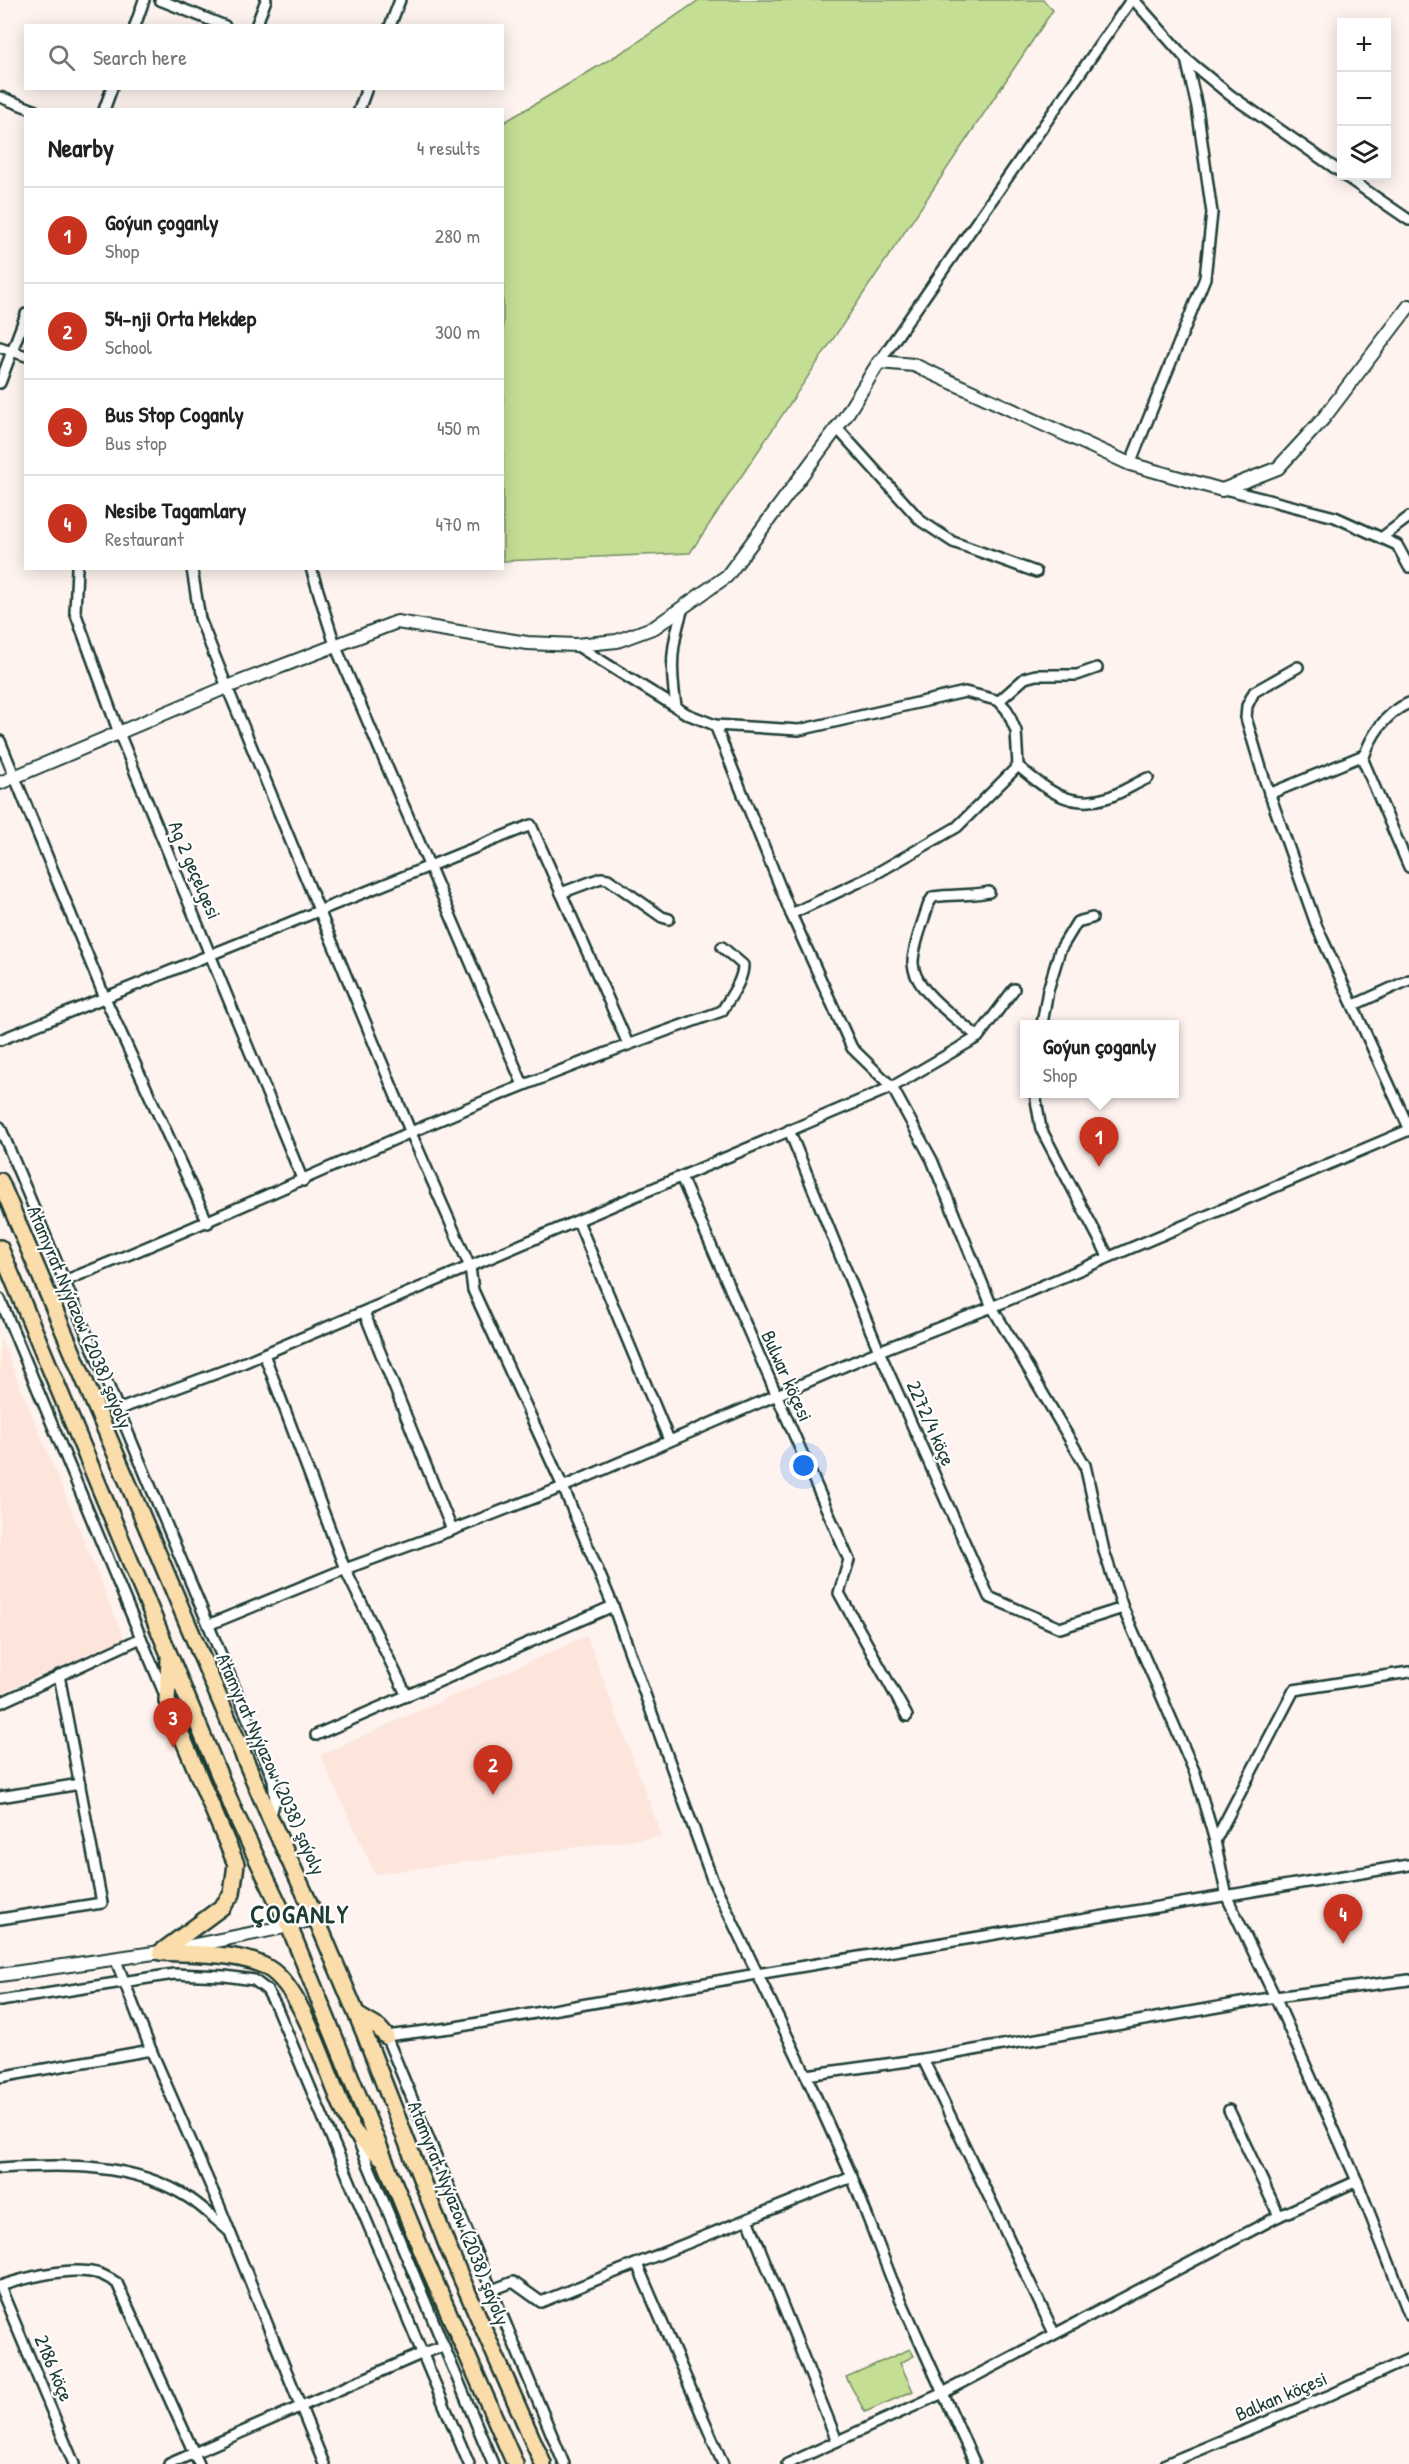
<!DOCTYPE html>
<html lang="en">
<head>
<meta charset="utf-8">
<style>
	:root { --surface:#fff; --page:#f6f6f6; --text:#222; --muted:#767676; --line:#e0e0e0; --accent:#c8321e }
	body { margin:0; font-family:"Patrick Hand",sans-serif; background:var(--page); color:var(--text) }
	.controls { position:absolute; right:18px; top:18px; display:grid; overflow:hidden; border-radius:0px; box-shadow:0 3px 15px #0003 }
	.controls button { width:54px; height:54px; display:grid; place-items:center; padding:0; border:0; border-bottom:2px solid var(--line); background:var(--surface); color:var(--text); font:30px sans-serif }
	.you { position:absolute; left:804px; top:1466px; width:21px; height:21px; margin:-15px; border:4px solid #fff; border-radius:50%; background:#1a73e8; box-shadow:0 0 0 9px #1a73e833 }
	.badge { display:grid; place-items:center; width:39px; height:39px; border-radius:50%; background:var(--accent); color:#fff; font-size:20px; font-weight:700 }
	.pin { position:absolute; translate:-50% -50px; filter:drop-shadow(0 2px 3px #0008) }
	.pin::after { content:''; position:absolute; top:32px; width:21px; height:18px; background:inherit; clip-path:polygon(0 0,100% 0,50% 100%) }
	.popup { position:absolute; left:1020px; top:1020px; width:159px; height:78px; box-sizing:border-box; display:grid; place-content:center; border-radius:0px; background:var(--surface); filter:drop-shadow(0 2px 4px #0005); font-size:20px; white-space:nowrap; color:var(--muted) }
	.popup b { font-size:22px; color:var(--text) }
	.popup::after { content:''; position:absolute; left:50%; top:100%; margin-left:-12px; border:12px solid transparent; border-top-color:var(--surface) }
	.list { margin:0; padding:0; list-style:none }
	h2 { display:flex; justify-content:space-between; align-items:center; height:78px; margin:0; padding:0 24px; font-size:26px }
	h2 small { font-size:20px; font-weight:400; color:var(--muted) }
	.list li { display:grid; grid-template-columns:39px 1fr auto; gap:18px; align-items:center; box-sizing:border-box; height:96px; padding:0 24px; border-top:2px solid var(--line) }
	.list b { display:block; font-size:22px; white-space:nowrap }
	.list p { margin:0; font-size:20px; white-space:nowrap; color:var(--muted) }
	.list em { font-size:20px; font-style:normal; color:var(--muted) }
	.icon { flex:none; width:33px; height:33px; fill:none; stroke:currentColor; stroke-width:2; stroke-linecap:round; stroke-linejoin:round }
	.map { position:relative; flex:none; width:1409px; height:2464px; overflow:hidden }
	.search { position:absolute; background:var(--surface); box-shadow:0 3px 15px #0003; left:24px; top:24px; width:480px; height:66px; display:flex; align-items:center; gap:15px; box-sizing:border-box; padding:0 21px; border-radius:0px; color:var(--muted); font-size:22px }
	.panel { position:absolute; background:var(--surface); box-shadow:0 3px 15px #0003; left:24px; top:108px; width:480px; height:462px; border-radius:0px }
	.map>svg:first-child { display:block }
</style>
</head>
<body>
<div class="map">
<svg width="1409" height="2464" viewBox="0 0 1409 2464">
	<rect width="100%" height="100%" fill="#fef3ef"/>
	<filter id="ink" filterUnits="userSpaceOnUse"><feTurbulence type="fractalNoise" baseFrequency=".0167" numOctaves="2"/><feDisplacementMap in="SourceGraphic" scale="12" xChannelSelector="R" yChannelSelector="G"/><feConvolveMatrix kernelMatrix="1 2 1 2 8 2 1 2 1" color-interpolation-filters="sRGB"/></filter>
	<g filter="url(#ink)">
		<g fill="#fde5dc">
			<polygon points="0,1337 124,1638 0,1694"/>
			<polygon points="587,1636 662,1836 375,1874 320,1755"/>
		</g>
		<g fill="#c4de94" stroke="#728e64" stroke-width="1.5">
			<polygon points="699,0 1043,0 1053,10 690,553 503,561 503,123 629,48"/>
			<polygon points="910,2349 914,2356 900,2363 913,2391 865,2412 846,2377"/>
		</g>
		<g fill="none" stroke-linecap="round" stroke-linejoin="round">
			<g stroke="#1f3d34" stroke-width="14">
				<g id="minor">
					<polyline points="160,0 225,26"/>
					<polyline points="1134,0 1186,59 1230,95 1342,173"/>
					<polyline points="135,26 144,0"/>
					<polyline points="256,26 266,0"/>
					<polyline points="390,26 400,0"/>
					<polyline points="0,97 34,110"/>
					<polyline points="104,110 112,88"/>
					<polyline points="359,110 367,88"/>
					<polyline points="1345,176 1409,220"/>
					<polyline points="0,347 26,356"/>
					<polyline points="879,362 1131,0"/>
					<polyline points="0,383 26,314"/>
					<polyline points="836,427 921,521 953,542 1036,572"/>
					<polyline points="1130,464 1205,278 1212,213 1197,107 1186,59"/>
					<polyline points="1225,489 1335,517 1397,545 1409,567"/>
					<polyline points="1381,538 1409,517"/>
					<polyline points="77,568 75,612 119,733 303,1181"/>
					<polyline points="311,568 335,645 523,1085"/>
					<polyline points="192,569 200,619 227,687 411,1133 470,1267 473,1290 563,1487 613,1606 712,1879 806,2075 852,2177 892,2280 975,2464"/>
					<path d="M576,645L687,714L715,725L799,730L965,692L985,697L999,701L1007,710L1016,731L1018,766C1043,787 1069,810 1106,798C1120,794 1134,784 1148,778"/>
					<polyline points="1298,667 1254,692 1247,706 1246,718 1264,778 1317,927 1409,1128"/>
					<polyline points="999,701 1025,678 1036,675 1077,675 1097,668"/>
					<path d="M1409,703C1385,713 1370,737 1363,760L1409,867"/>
					<path d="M676,706C670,667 671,646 683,608"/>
					<polyline points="715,725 791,914 852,1048 892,1087 932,1160 992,1307 1085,1465 1104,1551 1123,1608 1195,1773 1215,1841"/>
					<polyline points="0,741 105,998 208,1223"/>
					<polyline points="1269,794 1364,755"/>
					<polyline points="561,893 601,878 608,879 662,917 669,919"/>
					<polyline points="791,914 870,877 957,827 1018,766"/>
					<polyline points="1354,1005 1409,980"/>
					<polyline points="1042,1024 1048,990 1060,950 1077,922 1092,918"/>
					<path d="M978,1037C958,1019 912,990 913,961C914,944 924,919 929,903L933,897C952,894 971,896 989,892"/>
					<polyline points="0,1040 531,825 628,1044"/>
					<polyline points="1035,1094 1041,1129 1108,1256"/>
					<polyline points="0,1127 273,1779 275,1801 270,1816"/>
					<polyline points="789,1130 879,1351 989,1597 1060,1628 1123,1608"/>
					<polyline points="681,1177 849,1560 839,1593 907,1716"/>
					<polyline points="578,1221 669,1440"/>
					<path d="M64,1281C201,1227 333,1164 468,1108C552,1073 636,1041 722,1011C730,997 743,981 743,965L722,947"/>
					<polyline points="0,1299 164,1693"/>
					<polyline points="364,1312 452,1530"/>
					<polyline points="264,1354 345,1569 407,1696"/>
					<polyline points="117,1410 231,1368 892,1087 978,1037 1014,989"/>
					<polyline points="208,1625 345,1569 452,1530 563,1487 879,1351 992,1307 1409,1130"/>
					<polyline points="0,1703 141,1638"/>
					<polyline points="316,1735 613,1606"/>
					<polyline points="0,1797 80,1784"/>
					<polyline points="0,1919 102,1903 59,1675"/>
					<polyline points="115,1958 151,2050"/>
					<polyline points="0,2001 174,1974 225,1976 254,1980 267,1990 276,2006 469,2464"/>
					<polyline points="923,2059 1054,2333"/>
					<polyline points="806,2075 923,2059 1275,1997 1409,1980"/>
					<polyline points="0,2077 151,2050 219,2205 324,2464"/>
					<polyline points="1229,2110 1279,2216"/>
					<polyline points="358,2140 493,2464"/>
					<path d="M0,2168C64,2164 133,2162 189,2198C203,2207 216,2220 229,2231"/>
					<polyline points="1357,2181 1275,1997 1227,1897 1215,1841 1294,1690 1409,1672"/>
					<polyline points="748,2219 837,2441"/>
					<polyline points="637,2264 723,2464"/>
					<path d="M0,2286C28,2277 71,2265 100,2274C106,2276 112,2280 117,2283L199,2464"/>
					<polyline points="0,2287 74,2464"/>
					<polyline points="492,2290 513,2282 541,2302 852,2177"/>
					<polyline points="169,2464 421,2354 444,2346"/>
					<polyline points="564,2464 386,2036 450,2028 757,1974 1409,1865"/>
					<polyline points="787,2464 943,2393 1279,2216 1357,2181 1409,2314"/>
					<polyline points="1166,2464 1328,2396 1409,2359"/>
				</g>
			</g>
			<g stroke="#1f3d34" stroke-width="16">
				<g id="tertiary">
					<polyline points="0,783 227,687 397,622 527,643 576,645 617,641 655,627 727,576 845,417 879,362 914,365 1130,464 1222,490 1278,468 1323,419 1409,306"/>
					<polyline points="0,1975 161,1952 289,1926 316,1918"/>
				</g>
			</g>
			<g stroke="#1f3d34" stroke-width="20">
				<g id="primary">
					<polyline points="0,1181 270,1818 316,1918 364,2032 449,2250 543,2464"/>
					<polyline points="0,1248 235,1813 289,1926 425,2259 515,2464"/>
					<polyline points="161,1952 222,1907 232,1894 236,1864 167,1701 169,1658"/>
					<path d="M161,1952C192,1954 241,1952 268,1968C306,1990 330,2088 352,2128C358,2139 372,2148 381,2157"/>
					<polyline points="357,2015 379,2028 386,2036"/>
				</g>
			</g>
			<use href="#minor" stroke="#fff" stroke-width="9"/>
			<use href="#tertiary" stroke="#fff" stroke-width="12"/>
			<use href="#primary" stroke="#faddab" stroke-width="15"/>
		</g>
	</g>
	<g text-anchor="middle" stroke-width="4.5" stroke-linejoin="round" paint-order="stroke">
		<g font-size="20" fill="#1f3d34" stroke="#fff">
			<text transform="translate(195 870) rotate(67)" y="7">Ag 2 geçelgesi</text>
			<text transform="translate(80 1317) rotate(67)" y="7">Atamyrat Nyýazow (2038) şaýoly</text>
			<text transform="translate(787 1376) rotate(66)" y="7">Bulwar köçesi</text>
			<text transform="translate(931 1423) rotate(66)" y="7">2272/4 köçe</text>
			<text transform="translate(271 1764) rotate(66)" y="7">Atamyrat Nyýazow (2038) şaýoly</text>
			<text transform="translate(459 2213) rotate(68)" y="7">Atamyrat Nyýazow (2038) şaýoly</text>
			<text transform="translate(54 2368) rotate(67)" y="7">2186 köçe</text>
			<text transform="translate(1281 2396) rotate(-23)" y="7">Balkan köçesi</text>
		</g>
		<g font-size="26" font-weight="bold" letter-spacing="1.5" fill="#1f3d34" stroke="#fff">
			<text x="300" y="1923">ÇOGANLY</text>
		</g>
	</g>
</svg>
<div class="controls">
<button>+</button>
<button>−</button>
<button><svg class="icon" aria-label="layers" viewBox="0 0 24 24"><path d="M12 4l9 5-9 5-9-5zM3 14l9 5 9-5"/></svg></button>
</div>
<div class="you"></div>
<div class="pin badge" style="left:1099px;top:1167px">1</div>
<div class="popup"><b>Goýun çoganly</b>Shop</div>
<div class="pin badge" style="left:493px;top:1795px">2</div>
<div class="pin badge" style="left:173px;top:1748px">3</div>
<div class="pin badge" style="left:1343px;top:1944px">4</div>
<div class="search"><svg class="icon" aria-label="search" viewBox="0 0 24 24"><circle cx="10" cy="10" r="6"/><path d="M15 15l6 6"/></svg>Search here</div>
<section class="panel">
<h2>Nearby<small>4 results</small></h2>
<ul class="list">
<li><span class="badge">1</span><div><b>Goýun çoganly</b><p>Shop</p></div><em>280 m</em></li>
<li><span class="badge">2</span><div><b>54-nji Orta Mekdep</b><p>School</p></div><em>300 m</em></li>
<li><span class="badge">3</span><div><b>Bus Stop Coganly</b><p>Bus stop</p></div><em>450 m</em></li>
<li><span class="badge">4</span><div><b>Nesibe Tagamlary</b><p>Restaurant</p></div><em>470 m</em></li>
</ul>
</section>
</div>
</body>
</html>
